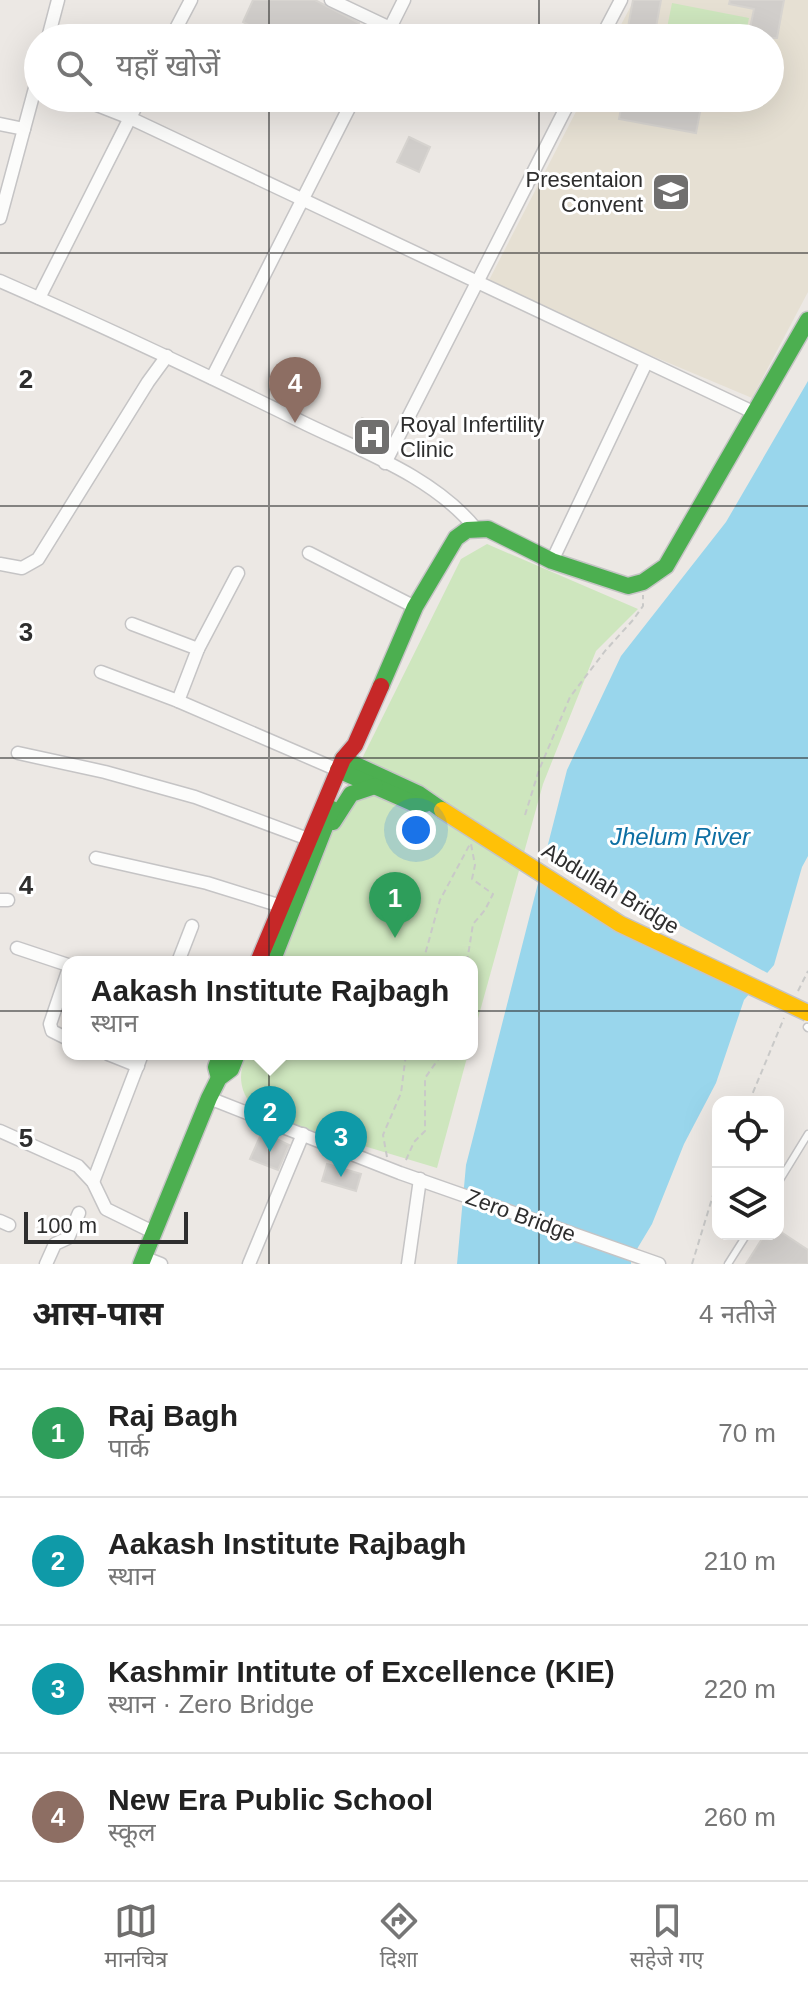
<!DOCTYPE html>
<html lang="hi">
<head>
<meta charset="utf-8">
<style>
	:root { --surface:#fff; --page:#f2f2f2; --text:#222; --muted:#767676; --line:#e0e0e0; --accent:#706f6e }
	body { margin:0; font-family:Arial,"Noto Sans Devanagari",sans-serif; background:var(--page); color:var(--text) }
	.controls { position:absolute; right:24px; bottom:24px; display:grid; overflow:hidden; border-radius:16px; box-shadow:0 8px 32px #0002 }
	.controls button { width:72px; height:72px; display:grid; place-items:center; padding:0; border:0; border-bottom:2px solid var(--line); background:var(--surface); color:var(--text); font:40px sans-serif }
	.scale { position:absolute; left:24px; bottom:20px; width:164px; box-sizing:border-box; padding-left:8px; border:4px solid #2e2e2e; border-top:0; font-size:22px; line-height:28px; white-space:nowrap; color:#2e2e2e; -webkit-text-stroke:6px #fff; paint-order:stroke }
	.you { position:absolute; left:416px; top:830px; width:28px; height:28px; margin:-20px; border:6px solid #fff; border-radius:50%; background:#1a73e8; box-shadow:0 0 0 12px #1a73e833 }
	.badge { display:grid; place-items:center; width:52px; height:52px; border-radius:50%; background:var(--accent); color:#fff; font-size:26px; font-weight:700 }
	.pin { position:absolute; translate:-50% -66px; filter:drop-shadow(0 2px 4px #0008) }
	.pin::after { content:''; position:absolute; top:42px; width:28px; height:24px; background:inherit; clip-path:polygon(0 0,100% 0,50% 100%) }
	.popup { position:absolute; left:62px; top:956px; width:416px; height:104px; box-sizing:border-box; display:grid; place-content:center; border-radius:16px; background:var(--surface); filter:drop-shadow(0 2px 6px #0005); font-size:26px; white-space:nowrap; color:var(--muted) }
	.popup b { font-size:30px; color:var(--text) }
	.popup::after { content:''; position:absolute; left:50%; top:100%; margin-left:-16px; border:16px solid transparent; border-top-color:var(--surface) }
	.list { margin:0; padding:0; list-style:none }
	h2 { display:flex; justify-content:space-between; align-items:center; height:104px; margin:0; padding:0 32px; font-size:34px }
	h2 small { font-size:26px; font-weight:400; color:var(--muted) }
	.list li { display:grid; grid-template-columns:52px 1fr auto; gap:24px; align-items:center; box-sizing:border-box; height:128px; padding:0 32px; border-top:2px solid var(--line) }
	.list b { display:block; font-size:30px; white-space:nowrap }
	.list p { margin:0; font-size:26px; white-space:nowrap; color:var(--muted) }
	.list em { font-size:26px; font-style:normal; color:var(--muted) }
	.icon { flex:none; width:44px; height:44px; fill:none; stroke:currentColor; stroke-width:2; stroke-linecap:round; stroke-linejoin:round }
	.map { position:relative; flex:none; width:808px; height:1264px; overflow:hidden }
	.search { position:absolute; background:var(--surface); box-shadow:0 8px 32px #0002; left:24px; right:24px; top:24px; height:88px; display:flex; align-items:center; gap:20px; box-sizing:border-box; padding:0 28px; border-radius:44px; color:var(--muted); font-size:30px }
	.sheet { height:616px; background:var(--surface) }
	nav { display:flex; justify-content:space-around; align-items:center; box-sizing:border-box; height:112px; border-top:2px solid var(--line); background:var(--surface); font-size:22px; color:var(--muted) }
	nav a { display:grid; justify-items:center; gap:4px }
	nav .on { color:var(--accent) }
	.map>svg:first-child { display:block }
</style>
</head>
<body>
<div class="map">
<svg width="808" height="1264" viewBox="0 0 808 1264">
	<rect width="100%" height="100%" fill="#ece8e4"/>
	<polygon fill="#e6e0d3" points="634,0 808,0 808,292 752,398 486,286 583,98 770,98 770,38 614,38"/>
	<g fill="#cee6be">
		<polygon points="672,3 749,18 745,38 665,38"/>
		<polygon points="487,544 638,609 596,651 543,784 472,1040 472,962 280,962 338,807 461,559"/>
		<path d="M246,1054H468L437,1168L261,1115C241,1097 236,1079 246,1054Z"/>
	</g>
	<polygon fill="#99d6ec" points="808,381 808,856 802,867 774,965 744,1000 716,1083 684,1144 652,1224 631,1259 631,1264 457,1264 466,1165 567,770 621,656 726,522"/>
	<polygon fill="#ece8e4" points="542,850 771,975 756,993 536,873"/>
	<g fill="#d1cecb" stroke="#d7d4d0" stroke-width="2">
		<polygon points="253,0 315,0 359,23 352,38 273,38 243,22"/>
		<polygon points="633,0 661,0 654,38 626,38"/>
		<polygon points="730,0 784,0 777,38 748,38 754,9 729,4"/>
		<polygon points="623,98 655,98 701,107 696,133 619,119"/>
		<polygon points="409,137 430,147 419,172 397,162"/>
		<polygon points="362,418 391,431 382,450 354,436"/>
		<polygon points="262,1132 289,1145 278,1170 250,1159"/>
		<polygon points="327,1164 361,1174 356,1191 322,1181"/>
		<polygon points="778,1230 808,1250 808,1264 746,1264 765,1234 778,1234"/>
	</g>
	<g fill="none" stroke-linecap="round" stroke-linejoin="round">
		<g stroke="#c5c4c5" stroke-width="9">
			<g id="lane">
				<polyline points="807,1027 808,1028"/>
				<polyline points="778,1183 808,1134"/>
				<polyline points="728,1264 747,1234"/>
			</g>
		</g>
		<g stroke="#c5c4c5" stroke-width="15">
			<g id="street">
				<polyline points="331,0 411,38"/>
				<polyline points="48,38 58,0"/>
				<polyline points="171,38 191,0"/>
				<polyline points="385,38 404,0"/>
				<polyline points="601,38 621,0"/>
				<polyline points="79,98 130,118 755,413"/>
				<polyline points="543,98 566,108"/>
				<polyline points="0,124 24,129"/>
				<polyline points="0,218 38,77"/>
				<path d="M0,281C103,326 205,374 306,424C364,452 434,477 476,529"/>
				<polyline points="39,298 140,98"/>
				<polyline points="212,378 354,98"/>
				<polyline points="385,463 571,98"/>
				<polyline points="309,553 415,607"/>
				<polyline points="552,561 646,363"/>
				<polyline points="0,564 22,568 38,559 148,382 167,356"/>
				<polyline points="132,624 198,649"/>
				<polyline points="101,672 178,701 338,770"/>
				<polyline points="178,701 198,649 238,573"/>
				<polyline points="18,753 105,772 195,797 308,839"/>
				<polyline points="96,858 207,883 281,906"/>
				<polyline points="0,900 8,900"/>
				<polyline points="17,948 68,965"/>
				<polyline points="178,962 192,926"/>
				<polyline points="68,971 50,1024 52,1031 68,1039"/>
				<polyline points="108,1054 138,1066"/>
				<polyline points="209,1098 400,1173 659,1264"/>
				<polyline points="0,1131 78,1166 93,1182 106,1209 153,1232"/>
				<polyline points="93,1182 142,1054"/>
				<polyline points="0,1221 9,1225"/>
				<polyline points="143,1257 161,1264"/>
				<polyline points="46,1264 55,1244 68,1238 79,1213"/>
				<polyline points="249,1264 303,1134"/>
				<polyline points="408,1264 420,1179"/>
			</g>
		</g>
		<g stroke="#c5c4c5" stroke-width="19">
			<g id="fast">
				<polyline points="381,686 415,607 456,538 467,530 488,529 552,561 628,586 643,582 666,566 808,320"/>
				<polyline points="343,759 419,794 442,810"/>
				<polyline points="338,770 415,804 425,804"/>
				<polyline points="333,822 351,794 375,786"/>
				<polyline points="272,962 332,809"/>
				<polyline points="219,1078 216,1067 221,1054"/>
				<polyline points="141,1264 209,1098 219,1078 231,1069 237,1054"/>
			</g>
		</g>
		<g stroke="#c5c4c5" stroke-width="19">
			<polyline id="jam" points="258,962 343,759 355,745 381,686"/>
		</g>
		<g stroke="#c9c9c8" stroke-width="2" stroke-dasharray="6 4" stroke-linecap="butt">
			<polyline points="525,815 539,770 570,697 605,651 633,620 643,606 643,595"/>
			<polyline points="423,962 440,900 470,844"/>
			<polyline points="467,962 473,924 485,910 493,894 472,879 475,865 471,844"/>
			<polyline points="798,991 808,971"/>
			<polyline points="749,1102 784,1018"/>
			<polyline points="387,1157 383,1135 401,1093 406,1054"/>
			<polyline points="406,1160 414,1142 425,1131 425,1078 442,1054"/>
			<polyline points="692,1264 718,1179"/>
		</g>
		<use href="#lane" stroke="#fcfcfb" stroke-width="6"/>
		<use href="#street" stroke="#fcfcfb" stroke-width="12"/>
		<use href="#fast" stroke="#4caf50" stroke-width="16"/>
		<use href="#jam" stroke="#c62828" stroke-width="16"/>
		<g stroke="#c5c4c5" stroke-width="19" stroke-linecap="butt">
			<polyline id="slow-bridge" points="442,810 620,924 808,1013"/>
		</g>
		<use href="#slow-bridge" stroke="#ffc107" stroke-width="16"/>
	</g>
	<path fill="none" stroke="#2e2e2e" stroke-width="2" stroke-opacity="0.55" d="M269,0V38M539,0V38M269,98V1264M539,98V1264M0,253H808M0,506H808M0,758H808M0,1011H808"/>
	<defs>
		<g id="school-square" transform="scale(2)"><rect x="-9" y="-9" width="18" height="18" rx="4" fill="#706f6e" stroke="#fff"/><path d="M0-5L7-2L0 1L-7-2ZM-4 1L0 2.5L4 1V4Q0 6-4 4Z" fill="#fff"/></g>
		<g id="hospital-square" transform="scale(2)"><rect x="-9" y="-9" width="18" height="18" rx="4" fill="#706f6e" stroke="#fff"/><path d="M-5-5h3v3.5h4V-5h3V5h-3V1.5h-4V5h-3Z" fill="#fff"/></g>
	</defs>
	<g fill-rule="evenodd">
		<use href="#school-square" x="671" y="192"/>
		<use href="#hospital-square" x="372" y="437"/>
	</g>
	<g text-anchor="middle" stroke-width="6" stroke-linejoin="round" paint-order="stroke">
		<g font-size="22" fill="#2e2e2e" stroke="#fff" text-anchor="end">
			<text x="643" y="187">Presentaion<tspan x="643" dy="25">Convent</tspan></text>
			<text x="400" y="432" text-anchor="start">Royal Infertility<tspan x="400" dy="25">Clinic</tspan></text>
		</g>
		<g font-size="22" fill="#2e2e2e" stroke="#fff">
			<text transform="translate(611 888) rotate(31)" y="8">Abdullah Bridge</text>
			<text transform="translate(521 1215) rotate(20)" y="8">Zero Bridge</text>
		</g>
		<g font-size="24" font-style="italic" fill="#0d6fa3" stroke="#fff">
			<text x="680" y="845">Jhelum River</text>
		</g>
	</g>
	<g font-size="26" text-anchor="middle" font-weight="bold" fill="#2e2e2e" stroke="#fff" stroke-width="6" stroke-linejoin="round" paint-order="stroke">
		<text x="26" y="388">2</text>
		<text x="26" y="641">3</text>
		<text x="26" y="894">4</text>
		<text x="26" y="1147">5</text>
	</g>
</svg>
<div class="controls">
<button><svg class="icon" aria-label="locate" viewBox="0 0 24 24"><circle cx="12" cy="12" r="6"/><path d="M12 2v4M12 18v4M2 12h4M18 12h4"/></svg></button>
<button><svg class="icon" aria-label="layers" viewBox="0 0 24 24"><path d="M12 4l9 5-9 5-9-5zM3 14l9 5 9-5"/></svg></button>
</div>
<div class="scale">100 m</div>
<div class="you"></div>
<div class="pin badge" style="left:395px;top:938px;background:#2e9e5b">1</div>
<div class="pin badge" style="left:270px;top:1152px;background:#0f9aa8">2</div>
<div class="popup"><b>Aakash Institute Rajbagh</b>स्थान</div>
<div class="pin badge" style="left:341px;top:1177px;background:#0f9aa8">3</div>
<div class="pin badge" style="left:295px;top:423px;background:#8d6e63">4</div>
<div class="search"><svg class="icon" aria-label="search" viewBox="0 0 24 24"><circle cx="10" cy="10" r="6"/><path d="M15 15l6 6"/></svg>यहाँ खोजें</div>
</div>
<section class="sheet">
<h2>आस-पास<small>4 नतीजे</small></h2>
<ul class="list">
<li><span class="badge" style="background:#2e9e5b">1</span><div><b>Raj Bagh</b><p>पार्क</p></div><em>70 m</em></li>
<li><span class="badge" style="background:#0f9aa8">2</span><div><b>Aakash Institute Rajbagh</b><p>स्थान</p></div><em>210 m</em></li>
<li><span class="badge" style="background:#0f9aa8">3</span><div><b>Kashmir Intitute of Excellence (KIE)</b><p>स्थान · Zero Bridge</p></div><em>220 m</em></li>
<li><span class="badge" style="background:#8d6e63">4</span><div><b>New Era Public School</b><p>स्कूल</p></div><em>260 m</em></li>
</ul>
</section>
<nav>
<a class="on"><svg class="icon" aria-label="map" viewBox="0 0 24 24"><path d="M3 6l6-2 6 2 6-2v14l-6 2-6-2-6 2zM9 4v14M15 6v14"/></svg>मानचित्र</a>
<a><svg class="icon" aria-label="directions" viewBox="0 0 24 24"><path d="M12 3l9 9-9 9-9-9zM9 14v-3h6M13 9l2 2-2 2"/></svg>दिशा</a>
<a><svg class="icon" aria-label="saved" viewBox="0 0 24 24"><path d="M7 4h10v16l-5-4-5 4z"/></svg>सहेजे गए</a>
</nav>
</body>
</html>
